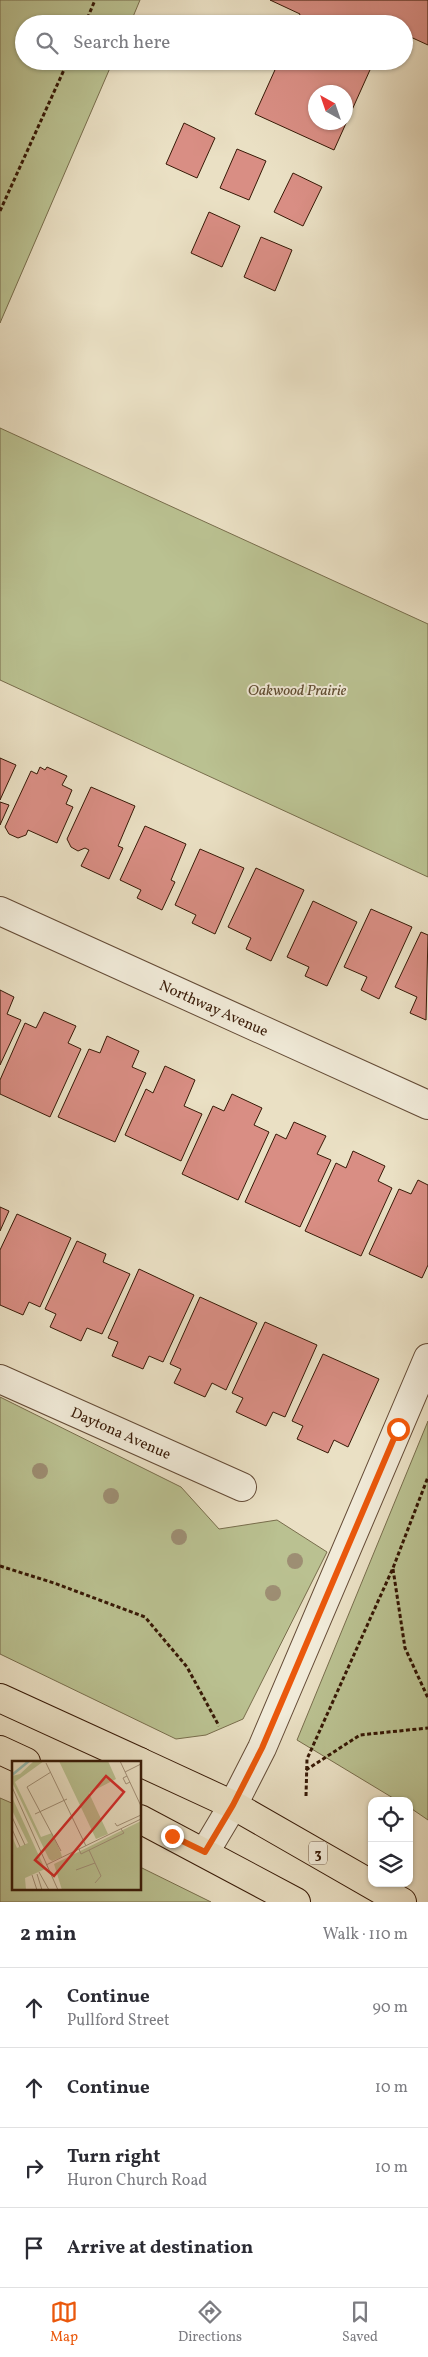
<!DOCTYPE html>
<html lang="en">
<head>
<meta charset="utf-8">
<style>
	:root { --surface:#fff; --page:#f7f7f7; --text:#2b2b33; --muted:#7c7c81; --line:#e1e1e2; --accent:#ea580c }
	body { margin:0; font-family:Vollkorn,serif; background:var(--page); color:var(--text) }
	.controls { position:absolute; right:15px; bottom:15px; display:grid; overflow:hidden; border-radius:10px; box-shadow:0 1px 4px #0004 }
	.controls button { width:45px; height:45px; display:grid; place-items:center; padding:0; border:0; border-bottom:1px solid var(--line); background:var(--surface); color:var(--text); font:25px sans-serif }
	.compass { position:absolute; left:308px; top:85px; width:45px; height:45px; border-radius:50%; background:var(--surface); box-shadow:0 1px 4px #0004; rotate:320deg }
	.stop { position:absolute; width:15px; height:15px; margin:-11px; border:4px solid #ea580c; border-radius:50%; background:#fff }
	.stop.end { background:#ea580c; border-color:#fff; box-shadow:0 1px 5px #0008 }
	.list { margin:0; padding:0; list-style:none }
	h2 { display:flex; justify-content:space-between; align-items:center; height:65px; margin:0; padding:0 20px; font-size:21px }
	h2 small { font-size:16px; font-weight:400; color:var(--muted) }
	.list li { display:grid; grid-template-columns:32px 1fr auto; gap:15px; align-items:center; box-sizing:border-box; height:80px; padding:0 20px; border-top:1px solid var(--line) }
	.list b { display:block; font-size:19px; white-space:nowrap }
	.list p { margin:0; font-size:16px; white-space:nowrap; color:var(--muted) }
	.list em { font-size:16px; font-style:normal; color:var(--muted) }
	.icon { flex:none; width:28px; height:28px; fill:none; stroke:currentColor; stroke-width:2; stroke-linecap:round; stroke-linejoin:round }
	.map { position:relative; flex:none; width:428px; height:1902px; overflow:hidden }
	.search { position:absolute; background:var(--surface); box-shadow:0 1px 4px #0004; left:15px; right:15px; top:15px; height:55px; display:flex; align-items:center; gap:12px; box-sizing:border-box; padding:0 18px; border-radius:28px; color:var(--muted); font-size:19px }
	.sheet { height:385px; background:var(--surface) }
	nav { display:flex; justify-content:space-around; align-items:center; box-sizing:border-box; height:70px; border-top:1px solid var(--line); background:var(--surface); font-size:14px; color:var(--muted) }
	nav a { display:grid; justify-items:center; gap:2px }
	nav .on { color:var(--accent) }
	.map>svg:first-child { display:block }
</style>
</head>
<body>
<div class="map">
<svg width="428" height="1902" viewBox="0 0 428 1902">
	<rect width="100%" height="100%" fill="#eae0c4"/>
	<filter id="stains"><feTurbulence type="fractalNoise" baseFrequency=".004" numOctaves="4"/><feColorMatrix values="0 0 0 0 .2 0 0 0 0 .09 0 0 0 0 .02 0 0 0 .5 -.17"/></filter>
	<radialGradient id="worn" r=".72"><stop offset=".6" stop-color="#630" stop-opacity="0"/><stop offset="1" stop-color="#630" stop-opacity=".3"/></radialGradient>
	<g fill="#bac191" stroke="#786d4c">
		<polygon points="0,0 140,0 130,24 24,24 24,61 113,61 0,323"/>
		<polygon points="0,428 428,624 428,877 0,680"/>
		<polygon points="0,1397 181,1487 219,1529 277,1520 327,1552 243,1719 206,1735 176,1739 0,1654"/>
		<polygon points="428,1421 428,1820 409,1807 409,1801 398,1801 297,1740"/>
		<polygon points="0,1798 14,1804 14,1888 140,1888 140,1867 211,1902 0,1902"/>
	</g>
	<g fill="#d98e84" stroke="#371906" fill-rule="evenodd">
		<polygon points="270,0 428,0 428,45 404,34 404,24 296,24 300,14"/>
		<path d="M279,61H374L334,150L255,114ZM316,92H346V122H316Z"/>
		<polygon points="184,123 215,138 197,178 166,164"/>
		<polygon points="237,149 266,161 249,200 220,188"/>
		<polygon points="293,173 322,187 303,226 274,212"/>
		<polygon points="209,212 240,226 222,267 191,253"/>
		<polygon points="261,237 292,250 275,291 244,277"/>
		<polygon points="0,758 16,765 0,800"/>
		<polygon points="40,767 45,770 47,767 67,776 62,785 72,790 66,804 73,807 57,843 28,830 26,835 18,838 9,834 5,827 31,771 37,774"/>
		<polygon points="91,787 135,806 118,846 123,848 109,879 81,866 89,850 85,848 78,851 71,847 67,839"/>
		<polygon points="0,802 9,805 0,825"/>
		<polygon points="145,826 186,844 171,880 175,882 162,910 137,898 141,890 120,880"/>
		<polygon points="200,849 244,868 215,934 192,923 196,915 175,905"/>
		<polygon points="256,868 304,890 271,961 246,949 251,938 228,927"/>
		<polygon points="313,901 357,922 327,986 305,976 309,967 287,957"/>
		<polygon points="371,909 412,927 379,999 361,990 367,977 344,967"/>
		<polygon points="421,932 428,935 426,1020 410,1013 417,997 395,987"/>
		<polygon points="0,990 14,997 7,1014 21,1020 0,1065"/>
		<polygon points="44,1012 76,1026 68,1043 81,1049 50,1117 0,1094 0,1080 25,1023 36,1028"/>
		<polygon points="107,1036 139,1051 132,1067 146,1073 115,1142 58,1117 89,1049 100,1053"/>
		<polygon points="165,1066 195,1080 184,1106 202,1114 181,1161 125,1135 146,1089 153,1093"/>
		<polygon points="232,1094 262,1108 254,1125 269,1132 238,1200 182,1174 213,1106 224,1111"/>
		<polygon points="294,1122 326,1136 317,1154 331,1160 300,1227 245,1202 276,1134 286,1139"/>
		<polygon points="353,1151 385,1166 378,1181 392,1188 361,1256 305,1231 336,1163 346,1168"/>
		<polygon points="418,1180 428,1185 428,1265 422,1278 369,1254 399,1189 411,1194"/>
		<polygon points="0,1207 9,1211 0,1231"/>
		<polygon points="17,1214 71,1238 40,1307 29,1302 23,1315 0,1305 0,1250"/>
		<polygon points="77,1241 106,1254 103,1262 130,1274 102,1334 87,1328 81,1341 50,1327 56,1314 45,1309"/>
		<polygon points="139,1269 194,1295 163,1362 149,1356 143,1369 112,1356 118,1342 108,1338"/>
		<polygon points="200,1297 257,1323 226,1390 212,1383 205,1397 174,1383 181,1369 170,1364"/>
		<polygon points="265,1322 317,1345 285,1417 273,1412 266,1426 236,1412 243,1398 232,1393"/>
		<polygon points="323,1354 379,1379 348,1447 334,1440 328,1453 297,1439 303,1426 292,1421"/>
	</g>
	<g fill="none" stroke-linecap="round" stroke-linejoin="round">
		<g stroke="#644b36" stroke-width="30">
			<g id="minor">
				<polyline points="0,911 428,1105"/>
				<polyline points="0,1379 242,1487"/>
				<polyline points="205,1852 233,1805 262,1748 428,1358"/>
			</g>
		</g>
		<g stroke="#371906" stroke-width="30">
			<g id="major">
				<polyline points="0,1698 140,1762"/>
				<polyline points="0,1750 26,1762"/>
				<polyline points="140,1762 233,1805 402,1902"/>
				<polyline points="140,1819 296,1902"/>
			</g>
		</g>
		<g stroke="#371906" stroke-width="3" stroke-dasharray="4 2.5" stroke-linecap="butt">
			<polyline points="85,24 95,0"/>
			<polyline points="0,211 68,61"/>
			<polyline points="0,1566 54,1583 145,1617 187,1667 219,1726"/>
			<polyline points="393,1569 405,1648 428,1698"/>
			<polyline points="306,1770 360,1735 428,1728"/>
			<polyline points="306,1796 307,1759 393,1568 428,1477"/>
		</g>
		<use href="#minor" stroke="#f1ebd9" stroke-width="28"/>
		<use href="#major" stroke="#eae0c4" stroke-width="28"/>
	</g>
	<g fill="#9d8e73">
		<circle cx="40" cy="1471" r="8"/>
		<circle cx="111" cy="1496" r="8"/>
		<circle cx="179" cy="1537" r="8"/>
		<circle cx="295" cy="1561" r="8"/>
		<circle cx="273" cy="1593" r="8"/>
	</g>
	<g fill="none" stroke-linecap="round" stroke-linejoin="round">
		<polyline stroke="#ea580c" stroke-width="6" points="172,1836 205,1852 233,1805 262,1748 398,1429"/>
	</g>
	<g text-anchor="middle" stroke-width="4" stroke-linejoin="round" paint-order="stroke">
		<rect fill="#f1ebd9" stroke="#6f5845" stroke-width="1" x="309" y="1841.5" width="18" height="23" rx="4"/>
		<g font-size="14" font-weight="bold" fill="#371906">
			<text x="318" y="1858">3</text>
		</g>
		<g font-size="15" font-style="italic" fill="#5e4b30" stroke="#f1ebd9">
			<text x="297" y="695">Oakwood Prairie</text>
		</g>
		<g font-size="15" fill="#371906" stroke="#f1ebd9">
			<text transform="translate(214 1008) rotate(24)" y="5">Northway Avenue</text>
			<text transform="translate(121 1433) rotate(24)" y="5">Daytona Avenue</text>
		</g>
	</g>
	<g transform="translate(12 1761)">
		<rect width="129" height="129" fill="#eae0c4"/>
		<path d="M22,0H32L3,21L29,76L40,72L49,92L50,96L40,100L37,98L0,21V15L8,13ZM47,0H96L104,18L77,32L96,73L84,78ZM0,36L33,108L13,117L14,129H0V75L5,87L16,82L0,49ZM129,60V129H50L42,103Z" fill="#bac191"/>
		<path fill="none" stroke="#98bdb4" stroke-width="2.5" d="M0,14L17,0"/>
		<path fill="none" stroke="#a29078" stroke-width="1" d="M108,0L129,45M34,2L74,85M39,11L15,26L49,90M113,11L129,3M115,15L111,17L114,23L118,21M0,26L46,129M23,53L55,38M0,56L13,84M103,62L105,65L129,54M0,68L8,86M67,88L69,93L112,72L109,68M77,89L89,115L83,122M34,104L129,58M64,109L83,102M27,111L37,129M25,113L30,129M20,114L25,129"/>
		<path fill="#d62828" fill-opacity="0.15" stroke="#d62828" stroke-width="2.5" d="M94,15L112,31L42,115L23,99Z"/>
		<rect width="129" height="129" fill="none" stroke="#371906" stroke-width="2.5"/>
	</g>
	<rect width="100%" height="100%" filter="url(#stains)"/>
	<rect width="100%" height="100%" fill="url(#worn)"/>
</svg>
<div class="controls">
<button><svg class="icon" aria-label="locate" viewBox="0 0 24 24"><circle cx="12" cy="12" r="6"/><path d="M12 2v4M12 18v4M2 12h4M18 12h4"/></svg></button>
<button><svg class="icon" aria-label="layers" viewBox="0 0 24 24"><path d="M12 4l9 5-9 5-9-5zM3 14l9 5 9-5"/></svg></button>
</div>
<svg class="compass" viewBox="-18 -18 36 36"><path d="M0-13l5 13h-10z" fill="#e53935"/><path d="M0 13l5-13h-10z" fill="#7c7c81"/></svg>
<div class="stop" style="left:398px;top:1429px"></div>
<div class="stop end" style="left:172px;top:1836px"></div>
<div class="search"><svg class="icon" aria-label="search" viewBox="0 0 24 24"><circle cx="10" cy="10" r="6"/><path d="M15 15l6 6"/></svg>Search here</div>
</div>
<section class="sheet">
<h2>2 min<small>Walk · 110 m</small></h2>
<ul class="list">
<li><svg class="icon" aria-label="ahead" viewBox="0 0 24 24"><path d="M12 20V5M6 11l6-6 6 6"/></svg><div><b>Continue</b><p>Pullford Street</p></div><em>90 m</em></li>
<li><svg class="icon" aria-label="ahead" viewBox="0 0 24 24"><path d="M12 20V5M6 11l6-6 6 6"/></svg><div><b>Continue</b></div><em>10 m</em></li>
<li><svg class="icon" aria-label="right" viewBox="0 0 24 24"><path d="M7 20v-9h11M14 6l5 5-5 5"/></svg><div><b>Turn right</b><p>Huron Church Road</p></div><em>10 m</em></li>
<li><svg class="icon" aria-label="arrive" viewBox="0 0 24 24"><path d="M6 21V4h12l-3 4 3 4H6"/></svg><div><b>Arrive at destination</b></div></li>
</ul>
</section>
<nav>
<a class="on"><svg class="icon" aria-label="map" viewBox="0 0 24 24"><path d="M3 6l6-2 6 2 6-2v14l-6 2-6-2-6 2zM9 4v14M15 6v14"/></svg>Map</a>
<a><svg class="icon" aria-label="directions" viewBox="0 0 24 24"><path d="M12 3l9 9-9 9-9-9zM9 14v-3h6M13 9l2 2-2 2"/></svg>Directions</a>
<a><svg class="icon" aria-label="saved" viewBox="0 0 24 24"><path d="M7 4h10v16l-5-4-5 4z"/></svg>Saved</a>
</nav>
</body>
</html>
